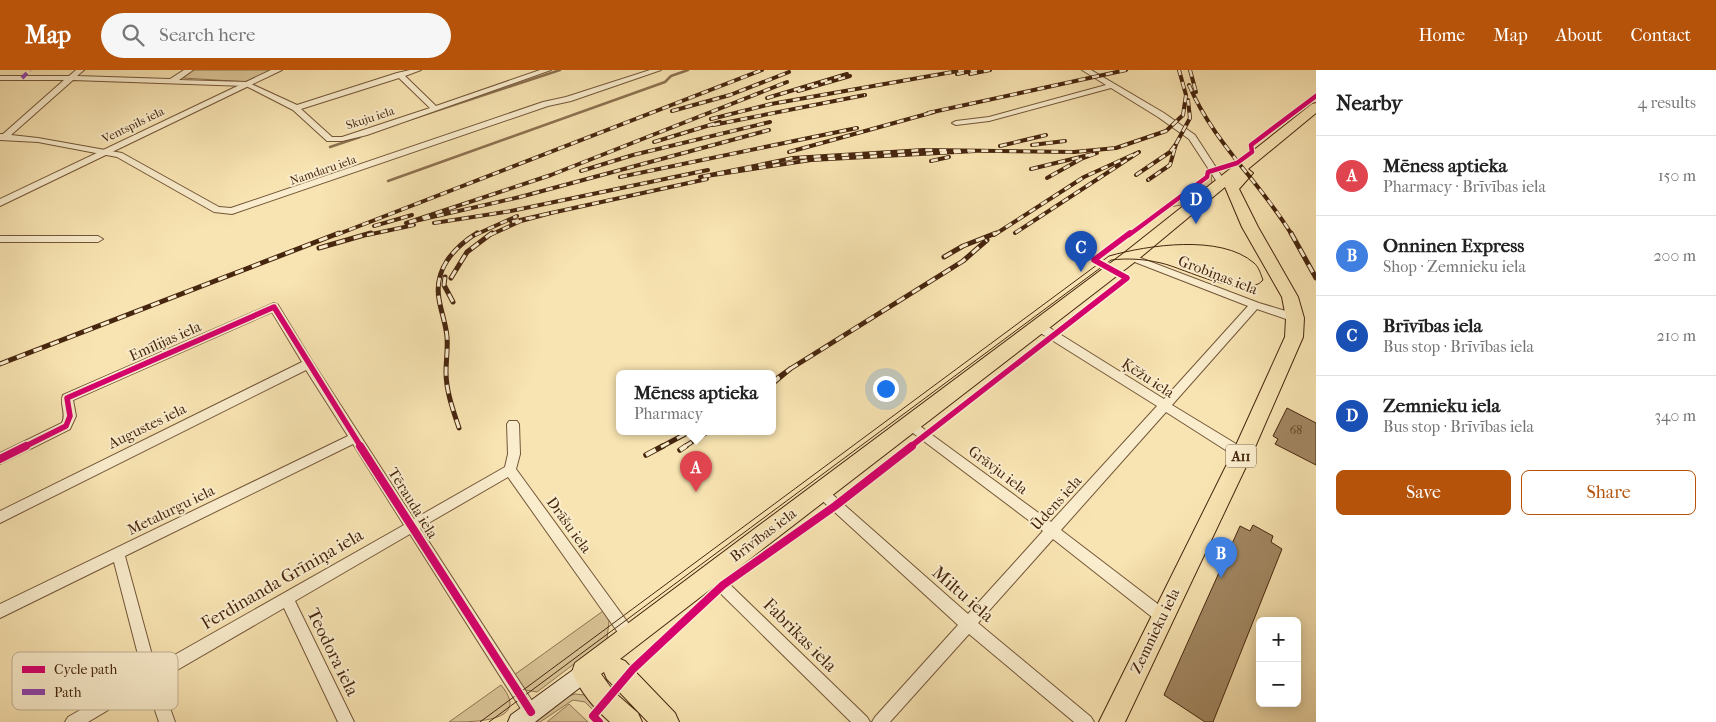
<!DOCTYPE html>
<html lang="en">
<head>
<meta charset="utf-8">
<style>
	:root { --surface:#fff; --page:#f6f6f6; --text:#222; --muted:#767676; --line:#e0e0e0; --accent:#b45309 }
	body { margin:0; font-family:"IM FELL French Canon",serif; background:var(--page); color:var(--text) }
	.controls { position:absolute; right:15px; bottom:15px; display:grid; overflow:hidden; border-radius:8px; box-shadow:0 2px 12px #0003 }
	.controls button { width:45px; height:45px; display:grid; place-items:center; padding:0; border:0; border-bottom:1px solid var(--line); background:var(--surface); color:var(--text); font:25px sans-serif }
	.you { position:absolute; left:885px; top:318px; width:18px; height:18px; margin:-12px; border:4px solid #fff; border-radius:50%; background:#1a73e8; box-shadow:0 0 0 8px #1a73e833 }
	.badge { display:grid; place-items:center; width:32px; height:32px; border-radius:50%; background:var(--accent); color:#fff; font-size:16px; font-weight:700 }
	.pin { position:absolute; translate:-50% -41px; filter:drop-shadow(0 1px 2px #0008) }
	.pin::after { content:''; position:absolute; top:26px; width:18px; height:15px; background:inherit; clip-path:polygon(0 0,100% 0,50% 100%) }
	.popup { position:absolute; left:616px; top:300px; width:160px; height:65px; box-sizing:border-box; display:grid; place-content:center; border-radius:8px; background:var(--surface); filter:drop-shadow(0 1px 4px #0005); font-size:16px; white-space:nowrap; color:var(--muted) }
	.popup b { font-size:19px; color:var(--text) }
	.popup::after { content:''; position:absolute; left:50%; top:100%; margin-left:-10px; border:10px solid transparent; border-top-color:var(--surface) }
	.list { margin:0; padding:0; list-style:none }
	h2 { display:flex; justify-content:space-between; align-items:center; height:65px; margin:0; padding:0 20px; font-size:21px }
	h2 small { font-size:16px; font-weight:400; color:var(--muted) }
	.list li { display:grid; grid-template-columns:32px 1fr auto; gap:15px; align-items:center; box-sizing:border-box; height:80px; padding:0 20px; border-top:1px solid var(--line) }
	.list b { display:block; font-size:19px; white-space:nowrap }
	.list p { margin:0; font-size:16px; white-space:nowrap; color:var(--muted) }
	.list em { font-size:16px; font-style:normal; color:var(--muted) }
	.actions { display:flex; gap:10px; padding:15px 20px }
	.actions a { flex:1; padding:11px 0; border:1px solid var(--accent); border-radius:8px; text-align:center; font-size:18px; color:var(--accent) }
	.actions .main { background:var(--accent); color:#fff }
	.icon { flex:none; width:28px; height:28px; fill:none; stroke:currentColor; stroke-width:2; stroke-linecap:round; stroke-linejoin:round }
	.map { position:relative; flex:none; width:1316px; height:652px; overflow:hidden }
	header { display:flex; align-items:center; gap:30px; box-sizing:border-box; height:70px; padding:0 25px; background:var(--accent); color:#fff }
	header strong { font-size:24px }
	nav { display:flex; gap:28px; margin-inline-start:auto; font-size:18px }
	.search { width:350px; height:45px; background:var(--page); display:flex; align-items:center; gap:12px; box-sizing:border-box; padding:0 18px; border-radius:28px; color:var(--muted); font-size:19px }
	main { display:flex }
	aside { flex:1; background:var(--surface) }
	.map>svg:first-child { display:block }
</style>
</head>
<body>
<header>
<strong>Map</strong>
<div class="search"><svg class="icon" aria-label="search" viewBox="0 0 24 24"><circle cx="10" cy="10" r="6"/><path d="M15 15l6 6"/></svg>Search here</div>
<nav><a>Home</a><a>Map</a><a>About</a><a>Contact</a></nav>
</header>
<main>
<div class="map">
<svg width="1316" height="652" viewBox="0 0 1316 652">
	<rect width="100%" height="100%" fill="#f8e4b2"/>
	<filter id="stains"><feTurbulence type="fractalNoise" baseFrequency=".004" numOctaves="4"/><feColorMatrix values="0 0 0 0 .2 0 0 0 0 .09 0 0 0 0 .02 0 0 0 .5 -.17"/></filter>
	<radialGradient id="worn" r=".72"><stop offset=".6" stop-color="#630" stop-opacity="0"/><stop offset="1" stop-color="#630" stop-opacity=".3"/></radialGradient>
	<g fill="#dac496" stroke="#907552">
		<polygon points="194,0 274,0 249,12 183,8"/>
		<polygon points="1211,104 1212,113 1182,135 1170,137"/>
		<polygon points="603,541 609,551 607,569 537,622 525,620 514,605"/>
		<path d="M501,615C532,652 475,652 449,652Z"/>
		<polygon points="575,624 585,625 596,636 593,640 585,632 573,630 540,652 532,652 568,626"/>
		<polygon points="569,634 588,652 547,652"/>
	</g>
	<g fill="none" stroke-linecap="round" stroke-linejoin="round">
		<g stroke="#8d7150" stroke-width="2.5">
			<polyline points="408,50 560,0"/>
			<polyline points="330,77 360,67"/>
			<polyline points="388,111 665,12 671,6 688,0"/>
		</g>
	</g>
	<g fill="#a38964" stroke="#47260f">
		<polygon points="1287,338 1316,353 1316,395 1275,374 1278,369 1273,366"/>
		<polygon points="1253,455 1273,466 1271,472 1282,479 1213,652 1205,652 1164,625 1240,456 1250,461"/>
	</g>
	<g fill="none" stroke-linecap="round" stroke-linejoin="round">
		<g stroke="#735638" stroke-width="2">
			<g id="minor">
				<path d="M76,0H84L77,6L170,9L184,0H193L179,10L247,12L297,35L397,3L410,0H421L405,6L436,36L540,0H551L367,65L342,71H327L293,40L246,16L73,10L11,65L38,68L122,83L219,137L231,138L543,32L566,27L650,0H661L571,31L548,36L232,144L214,142L117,87L38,72L0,70V64H3L64,10H0V6H69ZM399,8L430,38L342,67H332L301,39Z"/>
				<polygon points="1082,0 1091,0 1164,43 1195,65 1226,113 1225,115 1219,115 1189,69 1158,47 1111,18 989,51 956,55 952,53 956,51 989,47 1106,15"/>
				<polygon points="0,166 98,166 103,169 98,172 0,172"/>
				<polygon points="1130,184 1259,233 1299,245 1300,248 1295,252 1257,239 1172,335 1246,380 1248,384 1246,388 1242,389 1238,388 1166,342 1061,460 1167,541 1169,546 1167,551 1162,553 1157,551 1053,469 978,553 1091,647 1094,652 1074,652 969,564 890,652 872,652 875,647 958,555 816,425 814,421 816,417 820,416 824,417 968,544 1043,461 905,357 903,354 905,351 913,351 1051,452 1157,336 1034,259 1033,256 1034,253 1042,253 1164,329 1248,236 1127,189 1125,187"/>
				<path d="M274,233L278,235L312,291L414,449L505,397L508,384L507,354L509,351H517L519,354L520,384L516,399L634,561L636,566L634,571L629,573L624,571L508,407L420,458L536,637L539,642L536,647L531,650L526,647L410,464L295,531L354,652H338L284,538L160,610L175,652H159L147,617L88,652H65L68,647L143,604L114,492L0,548V534L348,366L306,300L0,453V441L302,292L272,242L73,330L76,346L70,359L0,394V383L62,353C67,343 59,334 63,325ZM353,374L404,455L155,596L125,486Z"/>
				<polygon points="711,499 716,501 867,647 870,652 851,652 706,509 704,505 706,501"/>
			</g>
		</g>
		<g stroke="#735638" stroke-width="2">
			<polygon id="tertiary" points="271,0 282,0 0,136 0,129"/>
		</g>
		<g stroke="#47260f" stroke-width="2">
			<polygon id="secondary" points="584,592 591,595 594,602 591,609 535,652 508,652 511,645"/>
		</g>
		<g stroke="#47260f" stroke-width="2">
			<path id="trunk" d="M1316,33V43L1248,99L1253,103L1239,119L1258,157L1298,227L1304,248L1303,267L1252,384L1125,652H1099L1232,384L1285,267L1286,248L1282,227L1242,157L1225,117L1136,191L620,589L625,591L675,643L679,652H648L607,609L604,602L601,604L614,622L638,643L642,652H610C594,638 580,621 572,602L575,593L1124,183L1312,34Z"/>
		</g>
		<use href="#minor" fill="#faedcd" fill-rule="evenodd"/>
		<use href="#tertiary" fill="#faedcd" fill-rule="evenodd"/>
		<use href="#secondary" fill="#faedcd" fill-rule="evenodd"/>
		<use href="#trunk" fill="#f8e4b2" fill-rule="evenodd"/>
		<path stroke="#47260f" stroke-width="1" d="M480,652L1109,186C1148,175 1221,164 1254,193C1259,197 1261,205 1263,210C1246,231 1184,198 1161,193C1144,189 1128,188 1111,190L489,652"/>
		<g stroke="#47260f" stroke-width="4">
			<g id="rail-far2">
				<polyline points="1190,0 1196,22"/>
				<polyline points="957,4 977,0"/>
				<polyline points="970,4 990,0"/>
				<path d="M1189,15C1213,72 1260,112 1292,165"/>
				<polyline points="798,21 850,6"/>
				<polyline points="767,28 847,4"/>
				<polyline points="672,41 730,25 789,2"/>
				<polyline points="928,43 1126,0"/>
				<polyline points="711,49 771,34 964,0"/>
				<polyline points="713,55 865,25"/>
				<polyline points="769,60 520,127 406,153 551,105 787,12"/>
				<polyline points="654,72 720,52"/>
				<polyline points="1176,74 1190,48 1188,30"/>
				<polyline points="1032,75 1065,71"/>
				<polyline points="1000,76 1046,65"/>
				<polyline points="975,81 811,90 700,107 793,88 924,80 1074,82 1116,78 1166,61 1183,45 1186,25 1179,0"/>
				<polyline points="789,82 934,42"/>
				<polyline points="931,91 949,87"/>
				<polyline points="1031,99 1097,83 1081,89 1047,108"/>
				<polyline points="581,101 633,85 770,52"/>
				<polyline points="1136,105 1170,82 1176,74 1170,95 1148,110"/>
				<polyline points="620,107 857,58"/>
				<polyline points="551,143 707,109"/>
				<polyline points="434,153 511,141 708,100"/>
				<polyline points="374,156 412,145"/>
				<polyline points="336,165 762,0"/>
				<polyline points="367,165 414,155"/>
				<polyline points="475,165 517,146"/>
				<polyline points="490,165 521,151 551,143 511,152"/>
				<polyline points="994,165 1084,107 1139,82 1015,163"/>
			</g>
		</g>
		<g stroke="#47260f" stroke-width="5">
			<g id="rail-far1">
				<polyline points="1291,163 1316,208"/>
				<polyline points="319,178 371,163"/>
				<polyline points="944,187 963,176 996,163"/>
				<polyline points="445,207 444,215 453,232"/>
				<polyline points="451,208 467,182 492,163"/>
				<polyline points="0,294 339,163"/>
				<polyline points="790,299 963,191 987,170"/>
				<polyline points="772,312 790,299 772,314"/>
				<path d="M459,358C453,340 446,321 446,302C446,290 448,279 447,267C446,254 441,242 439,229C434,200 453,178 477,163"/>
				<polyline points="661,377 691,361"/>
				<polyline points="684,377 709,361"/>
			</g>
		</g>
		<g stroke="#47260f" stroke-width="5.5">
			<g id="rail">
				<polyline points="680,380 686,376"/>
				<polyline points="646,385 663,376"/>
			</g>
		</g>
		<use href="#rail-far2" stroke="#faedcd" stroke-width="2.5" stroke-dasharray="7" stroke-linecap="butt"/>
		<use href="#rail-far1" stroke="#faedcd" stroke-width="3" stroke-dasharray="9" stroke-linecap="butt"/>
		<use href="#rail" stroke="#faedcd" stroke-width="4" stroke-dasharray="11" stroke-linecap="butt"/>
		<polyline stroke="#8e44ad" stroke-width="4" stroke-dasharray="7 4" stroke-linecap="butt" points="22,8 30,0"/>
		<g stroke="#faedcd" stroke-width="7">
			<polyline id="cycleway-far2" points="1129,165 1207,107 1208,102 1237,93 1252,82 1251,75 1316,26"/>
		</g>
		<g stroke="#faedcd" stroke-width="9">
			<g id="cycleway-far1">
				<polyline points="24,377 66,356 70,346 67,328 274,237 361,377"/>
				<polyline points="910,377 1127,208 1094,190 1130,163"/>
			</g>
		</g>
		<g stroke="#faedcd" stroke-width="11">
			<g id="cycleway">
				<polyline points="360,376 531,642"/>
				<polyline points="0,389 26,376"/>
				<polyline points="599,652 593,646 633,599 723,515 835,436 912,376"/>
			</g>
		</g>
		<use href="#cycleway-far2" stroke="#d6006c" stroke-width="4.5"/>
		<use href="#cycleway-far1" stroke="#d6006c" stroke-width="5.5"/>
		<use href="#cycleway" stroke="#d6006c" stroke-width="8"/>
	</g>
	<g text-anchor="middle" stroke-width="4" stroke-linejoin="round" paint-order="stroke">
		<g font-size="12" fill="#47260f" stroke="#faedcd">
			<text transform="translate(370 48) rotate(-18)" y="4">Skuju iela</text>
			<text transform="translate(133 55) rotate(-26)" y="4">Ventspils iela</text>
			<text transform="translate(323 100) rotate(-19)" y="4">Namdaru iela</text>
		</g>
		<g font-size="12" fill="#5e3f24">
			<text x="1296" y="364">68</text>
		</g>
		<rect fill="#faedcd" stroke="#7d6248" stroke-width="1" x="1226" y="374.5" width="30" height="23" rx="4"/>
		<g font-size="14" font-weight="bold" fill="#47260f">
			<text x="1241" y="391">A11</text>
		</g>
		<g font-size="15" fill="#47260f" stroke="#faedcd">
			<text transform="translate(1218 205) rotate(21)" y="5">Grobiņas iela</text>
			<text transform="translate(165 271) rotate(-24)" y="5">Emīlijas iela</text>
			<text transform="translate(1148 308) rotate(33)" y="5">Ķēžu iela</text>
			<text transform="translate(147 356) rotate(-26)" y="5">Augustes iela</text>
			<text transform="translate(998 400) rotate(37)" y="5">Grāvju iela</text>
			<text transform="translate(413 433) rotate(58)" y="5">Tērauda iela</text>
			<text transform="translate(1056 433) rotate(-48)" y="5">Ūdens iela</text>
			<text transform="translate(171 440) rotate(-26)" y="5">Metalurgu iela</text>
			<text transform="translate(569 455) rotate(54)" y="5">Drāšu iela</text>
			<text transform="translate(763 465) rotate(-37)" y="5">Brīvības iela</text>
			<text transform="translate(1155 561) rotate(-64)" y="5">Zemnieku iela</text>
		</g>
		<g font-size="18" fill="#47260f" stroke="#faedcd">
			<text transform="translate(282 509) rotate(-30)" y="6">Ferdinanda Grīniņa iela</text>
			<text transform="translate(963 524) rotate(41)" y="6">Miltu iela</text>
			<text transform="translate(800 565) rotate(45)" y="6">Fabrikas iela</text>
			<text transform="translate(333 582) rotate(64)" y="6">Teodora iela</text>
		</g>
	</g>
	<rect x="12" y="582" width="166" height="58" rx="8" fill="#faedcd" stroke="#c4b194" stroke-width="1"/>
	<rect x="22" y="596" width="23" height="7" fill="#d6006c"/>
	<rect x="22" y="619" width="23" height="6" fill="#8e44ad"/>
	<g font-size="14" fill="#47260f">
		<text x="54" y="604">Cycle path</text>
		<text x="54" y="627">Path</text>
	</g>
	<rect width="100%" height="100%" filter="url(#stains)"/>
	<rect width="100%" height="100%" fill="url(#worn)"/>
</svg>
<div class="controls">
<button>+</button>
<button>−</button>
</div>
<div class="you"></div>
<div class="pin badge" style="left:696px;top:422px;background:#e0444e">A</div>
<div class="popup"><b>Mēness aptieka</b>Pharmacy</div>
<div class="pin badge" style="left:1221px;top:508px;background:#3f7fe0">B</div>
<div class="pin badge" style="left:1081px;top:202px;background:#1a4fb4">C</div>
<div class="pin badge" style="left:1196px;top:154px;background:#1a4fb4">D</div>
</div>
<aside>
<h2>Nearby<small>4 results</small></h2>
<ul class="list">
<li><span class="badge" style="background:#e0444e">A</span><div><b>Mēness aptieka</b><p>Pharmacy · Brīvības iela</p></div><em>150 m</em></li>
<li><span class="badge" style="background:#3f7fe0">B</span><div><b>Onninen Express</b><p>Shop · Zemnieku iela</p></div><em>200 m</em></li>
<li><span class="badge" style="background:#1a4fb4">C</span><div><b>Brīvības iela</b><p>Bus stop · Brīvības iela</p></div><em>210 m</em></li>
<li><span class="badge" style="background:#1a4fb4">D</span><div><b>Zemnieku iela</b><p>Bus stop · Brīvības iela</p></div><em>340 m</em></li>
</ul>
<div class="actions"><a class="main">Save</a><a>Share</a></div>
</aside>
</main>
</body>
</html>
